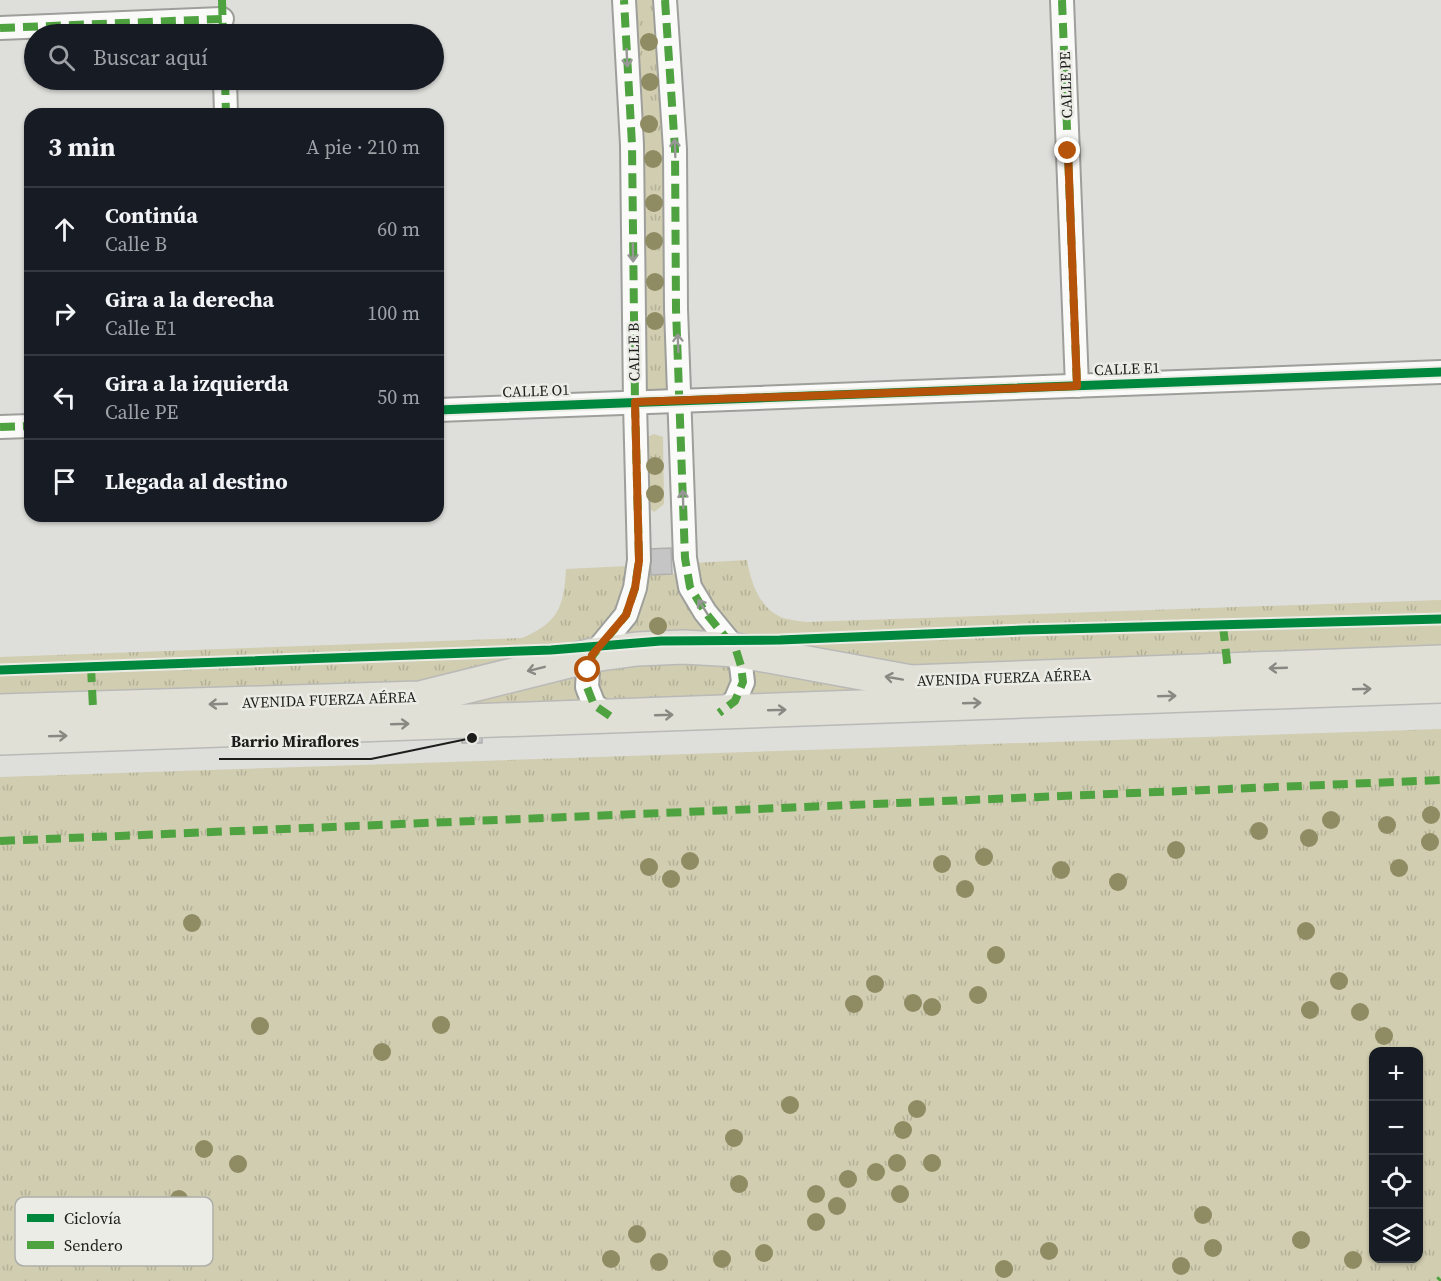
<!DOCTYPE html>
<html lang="es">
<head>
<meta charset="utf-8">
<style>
	:root { --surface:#171b24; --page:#242831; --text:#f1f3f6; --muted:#9ea1a6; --line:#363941 }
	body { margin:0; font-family:"Source Serif 4",serif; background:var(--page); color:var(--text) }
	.controls { position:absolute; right:18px; bottom:18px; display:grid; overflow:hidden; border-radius:12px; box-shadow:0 2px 4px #0004 }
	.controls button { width:54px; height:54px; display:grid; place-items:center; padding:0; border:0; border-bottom:2px solid var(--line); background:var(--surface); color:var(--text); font:30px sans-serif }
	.stop { position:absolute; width:18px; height:18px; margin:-14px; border:4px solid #b45309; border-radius:50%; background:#fff }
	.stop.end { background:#b45309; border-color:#fff; box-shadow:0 2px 6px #0008 }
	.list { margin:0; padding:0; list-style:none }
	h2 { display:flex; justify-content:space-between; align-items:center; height:78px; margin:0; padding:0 24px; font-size:26px }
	h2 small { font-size:20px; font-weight:400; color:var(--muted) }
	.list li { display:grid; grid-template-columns:39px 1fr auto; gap:18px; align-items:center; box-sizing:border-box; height:84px; padding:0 24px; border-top:2px solid var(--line) }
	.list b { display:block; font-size:22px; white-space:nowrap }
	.list p { margin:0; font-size:20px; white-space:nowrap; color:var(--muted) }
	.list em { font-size:20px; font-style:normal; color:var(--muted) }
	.icon { flex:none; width:33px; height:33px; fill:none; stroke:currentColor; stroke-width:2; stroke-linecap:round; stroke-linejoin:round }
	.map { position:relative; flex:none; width:1441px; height:1281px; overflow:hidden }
	.search { position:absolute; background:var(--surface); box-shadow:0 2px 4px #0004; left:24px; top:24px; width:420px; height:66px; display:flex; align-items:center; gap:15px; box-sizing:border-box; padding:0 21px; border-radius:33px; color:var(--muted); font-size:22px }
	.panel { position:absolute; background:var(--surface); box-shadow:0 2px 4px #0004; left:24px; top:108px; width:420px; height:414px; border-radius:18px }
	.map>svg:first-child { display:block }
</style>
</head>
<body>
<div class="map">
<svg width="1441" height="1281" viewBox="0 0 1441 1281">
	<defs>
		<pattern id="grass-tufts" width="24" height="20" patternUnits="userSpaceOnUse" patternTransform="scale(1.5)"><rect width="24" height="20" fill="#d0cdb0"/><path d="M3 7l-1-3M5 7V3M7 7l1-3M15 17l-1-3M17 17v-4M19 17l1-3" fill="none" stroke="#b2b097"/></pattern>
	</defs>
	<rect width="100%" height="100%" fill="#dededa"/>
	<g fill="url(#grass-tufts)" fill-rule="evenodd">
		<polygon points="624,0 665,0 680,401 635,403"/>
		<polygon points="654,434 663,437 664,504 654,512 646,505 645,438"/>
		<path d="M747,560C751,583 759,608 783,618C790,620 799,621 806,622L1441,600V686L0,738V657L522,638C558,623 564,607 566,569L628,566L629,576L694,573V563Z"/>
		<path d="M1441,729V1281H0V777ZM1374,1052H1418V1258H1374Z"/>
	</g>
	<g fill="#c6c5c5" stroke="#b0afae" stroke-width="1.5">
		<polygon points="671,548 672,574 651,575 649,549"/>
		<polygon points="482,732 482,743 462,743 462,733"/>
	</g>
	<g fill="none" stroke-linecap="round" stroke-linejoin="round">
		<g stroke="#9e9e9b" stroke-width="26">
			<g id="minor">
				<polyline points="665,0 675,149 676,309 685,558 690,587 705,612 736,650 741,666 743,682 735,701 719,713"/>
				<polyline points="1062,0 1077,386"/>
				<polyline points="0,28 222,19"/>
				<polyline points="225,80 226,114"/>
				<polyline points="438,410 1441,372"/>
				<polyline points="0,427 30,426"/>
				<polyline points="610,716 594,705 587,687 588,670 593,655 626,615 635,588 639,560 635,403 632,145 624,0"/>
			</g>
		</g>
		<g stroke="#b9b9b7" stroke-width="36">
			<g id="primary">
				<polyline points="0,711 420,698 593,655 637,649 684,647 736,650 911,682 1441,662"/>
				<polyline points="0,738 1441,686"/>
			</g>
		</g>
		<use href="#minor" stroke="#fafaf9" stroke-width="22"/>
		<use href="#primary" stroke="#e1e0d7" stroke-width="33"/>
		<g stroke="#4fa240" stroke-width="8" stroke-dasharray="15 8" stroke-linecap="butt">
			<polyline points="222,0 223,34"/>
			<polyline points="665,0 675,149 676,309 685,558 690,587 705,612 736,650 741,666 743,682 735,701 719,713"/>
			<polyline points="1062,0 1077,386"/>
			<polyline points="0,28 222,19"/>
			<polyline points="225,80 226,114"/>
			<polyline points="0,427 30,426"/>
			<polyline points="1223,626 1228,670"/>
			<polyline points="91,667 93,708"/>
			<polyline points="610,716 594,705 587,687 588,670 593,655 626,615 635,588 639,560 635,403 632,145 624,0"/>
			<polyline points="0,841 1441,780"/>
			<polyline points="1439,1281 1441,1279"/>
		</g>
		<g stroke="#ecece6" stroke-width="13">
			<g id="cycleway">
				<polyline points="438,410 1441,372"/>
				<polyline points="0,670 551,650 661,641 780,640 1023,630 1441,619"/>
			</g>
		</g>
		<use href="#cycleway" stroke="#00873e" stroke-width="9"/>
	</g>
	<g fill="#8f8b63">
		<circle cx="649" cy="42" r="9"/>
		<circle cx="650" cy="82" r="9"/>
		<circle cx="649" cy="124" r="9"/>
		<circle cx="653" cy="159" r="9"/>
		<circle cx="654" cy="203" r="9"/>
		<circle cx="654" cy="241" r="9"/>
		<circle cx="655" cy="282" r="9"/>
		<circle cx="655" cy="321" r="9"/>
		<circle cx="655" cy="466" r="9"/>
		<circle cx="655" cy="494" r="9"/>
		<circle cx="658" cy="626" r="9"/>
		<circle cx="1431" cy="815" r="9"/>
		<circle cx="1331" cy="820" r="9"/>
		<circle cx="1387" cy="825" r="9"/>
		<circle cx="1259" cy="831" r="9"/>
		<circle cx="1309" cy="838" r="9"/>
		<circle cx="1430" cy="842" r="9"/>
		<circle cx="1176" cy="850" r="9"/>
		<circle cx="984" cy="857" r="9"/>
		<circle cx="690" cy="861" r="9"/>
		<circle cx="942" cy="864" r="9"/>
		<circle cx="649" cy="867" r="9"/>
		<circle cx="1399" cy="868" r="9"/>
		<circle cx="1061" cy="870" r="9"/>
		<circle cx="671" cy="879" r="9"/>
		<circle cx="1118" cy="882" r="9"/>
		<circle cx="965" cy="889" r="9"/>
		<circle cx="192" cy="923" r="9"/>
		<circle cx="1306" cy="931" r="9"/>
		<circle cx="996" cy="955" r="9"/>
		<circle cx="1339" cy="981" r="9"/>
		<circle cx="875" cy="984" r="9"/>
		<circle cx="978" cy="995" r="9"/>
		<circle cx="913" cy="1003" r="9"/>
		<circle cx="854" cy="1004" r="9"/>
		<circle cx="932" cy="1007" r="9"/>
		<circle cx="1310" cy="1010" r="9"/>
		<circle cx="1360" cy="1012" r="9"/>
		<circle cx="441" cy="1025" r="9"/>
		<circle cx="260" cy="1026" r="9"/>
		<circle cx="1384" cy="1036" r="9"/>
		<circle cx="382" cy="1052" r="9"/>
		<circle cx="790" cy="1105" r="9"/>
		<circle cx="917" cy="1109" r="9"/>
		<circle cx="903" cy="1130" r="9"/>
		<circle cx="734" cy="1138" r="9"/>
		<circle cx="204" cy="1149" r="9"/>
		<circle cx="897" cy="1163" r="9"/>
		<circle cx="932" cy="1163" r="9"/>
		<circle cx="238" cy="1164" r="9"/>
		<circle cx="876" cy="1172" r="9"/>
		<circle cx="848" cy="1179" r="9"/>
		<circle cx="739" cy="1184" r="9"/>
		<circle cx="816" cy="1194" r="9"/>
		<circle cx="900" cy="1194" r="9"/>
		<circle cx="179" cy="1199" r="9"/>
		<circle cx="837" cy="1206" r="9"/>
		<circle cx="1203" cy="1215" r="9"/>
		<circle cx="816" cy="1222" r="9"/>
		<circle cx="637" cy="1234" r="9"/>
		<circle cx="1301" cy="1240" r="9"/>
		<circle cx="1213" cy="1248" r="9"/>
		<circle cx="1049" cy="1251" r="9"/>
		<circle cx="764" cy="1253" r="9"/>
		<circle cx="611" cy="1259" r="9"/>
		<circle cx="722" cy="1259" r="9"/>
		<circle cx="1353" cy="1260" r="9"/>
		<circle cx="659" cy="1262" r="9"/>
		<circle cx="1181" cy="1266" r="9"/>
		<circle cx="1004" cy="1269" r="9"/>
	</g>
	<defs><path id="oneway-shaft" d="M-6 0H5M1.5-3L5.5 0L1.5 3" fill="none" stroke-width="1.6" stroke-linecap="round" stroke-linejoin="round" transform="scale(1.5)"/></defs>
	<g stroke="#979795">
		<use href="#oneway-shaft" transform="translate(627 58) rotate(87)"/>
		<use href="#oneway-shaft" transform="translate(675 148) rotate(-92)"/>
		<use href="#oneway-shaft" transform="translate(633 253) rotate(89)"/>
		<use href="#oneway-shaft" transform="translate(678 343) rotate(-92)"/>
		<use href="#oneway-shaft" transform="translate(683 499) rotate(-92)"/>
		<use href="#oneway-shaft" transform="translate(703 607) rotate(-123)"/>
	</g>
	<g stroke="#898882">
		<use href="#oneway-shaft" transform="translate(1278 668) rotate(178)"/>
		<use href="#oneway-shaft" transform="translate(536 669) rotate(166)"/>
		<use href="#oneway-shaft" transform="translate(894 678) rotate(-170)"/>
		<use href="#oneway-shaft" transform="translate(1362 689) rotate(-2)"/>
		<use href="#oneway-shaft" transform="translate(1167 696) rotate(-2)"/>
		<use href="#oneway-shaft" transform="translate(972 703) rotate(-2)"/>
		<use href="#oneway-shaft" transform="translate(218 704) rotate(178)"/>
		<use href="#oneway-shaft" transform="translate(777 710) rotate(-2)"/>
		<use href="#oneway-shaft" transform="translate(664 715) rotate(-2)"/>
		<use href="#oneway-shaft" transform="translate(400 724) rotate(-2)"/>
		<use href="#oneway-shaft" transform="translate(58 736) rotate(-2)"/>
	</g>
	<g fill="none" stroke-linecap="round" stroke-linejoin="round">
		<polyline stroke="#b45309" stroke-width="8" points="588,670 592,655 626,615 635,588 639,561 635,402 1077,386 1068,151"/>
	</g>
	<g text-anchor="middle" stroke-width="5" stroke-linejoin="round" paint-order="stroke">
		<g font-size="15" fill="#1d1d1b" stroke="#ecece6">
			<text transform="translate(1066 85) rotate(-92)" y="5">CALLE PE</text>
			<text transform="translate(634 352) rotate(-91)" y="5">CALLE B</text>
			<text transform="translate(1127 369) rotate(-2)" y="5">CALLE E1</text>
			<text transform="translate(536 391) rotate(-2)" y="5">CALLE O1</text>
			<text transform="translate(1004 678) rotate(-2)" y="5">AVENIDA FUERZA AÉREA</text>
			<text transform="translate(329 700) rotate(-2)" y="5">AVENIDA FUERZA AÉREA</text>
		</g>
	</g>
	<rect x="15" y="1197" width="198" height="69" rx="9" fill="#ecece6" stroke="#aeaea9" stroke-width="1.5"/>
	<rect x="27" y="1214" width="27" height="8" fill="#00873e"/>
	<rect x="27" y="1241" width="27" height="8" fill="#4fa240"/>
	<g font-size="16" fill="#1d1d1b">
		<text x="64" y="1224">Ciclovía</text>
		<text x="64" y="1251">Sendero</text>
	</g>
	<path fill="none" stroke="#1d1d1b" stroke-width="2" d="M472 738L371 759H219"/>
	<circle fill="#1d1d1b" stroke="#ecece6" stroke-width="2" cx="472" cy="738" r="6"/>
	<g font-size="16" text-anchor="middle" font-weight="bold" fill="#1d1d1b" stroke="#ecece6" stroke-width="5" stroke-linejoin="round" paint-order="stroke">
		<text x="295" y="747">Barrio Miraflores</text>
	</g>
</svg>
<div class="controls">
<button>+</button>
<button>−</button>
<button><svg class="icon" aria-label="locate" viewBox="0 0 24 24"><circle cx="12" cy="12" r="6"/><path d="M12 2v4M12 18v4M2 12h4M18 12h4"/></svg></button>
<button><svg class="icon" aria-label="layers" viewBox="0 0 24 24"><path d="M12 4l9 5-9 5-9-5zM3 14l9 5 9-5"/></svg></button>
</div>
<div class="stop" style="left:588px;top:670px"></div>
<div class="stop end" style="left:1068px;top:151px"></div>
<div class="search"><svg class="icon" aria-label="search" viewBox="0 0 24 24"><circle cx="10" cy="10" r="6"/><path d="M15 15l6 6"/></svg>Buscar aquí</div>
<section class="panel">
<h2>3 min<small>A pie · 210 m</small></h2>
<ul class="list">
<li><svg class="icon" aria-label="ahead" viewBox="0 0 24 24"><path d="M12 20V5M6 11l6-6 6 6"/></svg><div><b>Continúa</b><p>Calle B</p></div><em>60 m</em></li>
<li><svg class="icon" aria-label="right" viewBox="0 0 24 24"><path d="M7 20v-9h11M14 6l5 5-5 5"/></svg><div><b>Gira a la derecha</b><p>Calle E1</p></div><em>100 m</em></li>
<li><svg class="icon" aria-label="left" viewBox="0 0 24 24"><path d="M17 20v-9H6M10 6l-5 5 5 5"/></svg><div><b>Gira a la izquierda</b><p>Calle PE</p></div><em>50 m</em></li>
<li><svg class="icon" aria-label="arrive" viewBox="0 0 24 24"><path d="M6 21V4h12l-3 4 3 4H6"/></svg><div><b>Llegada al destino</b></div></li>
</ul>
</section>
</div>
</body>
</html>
